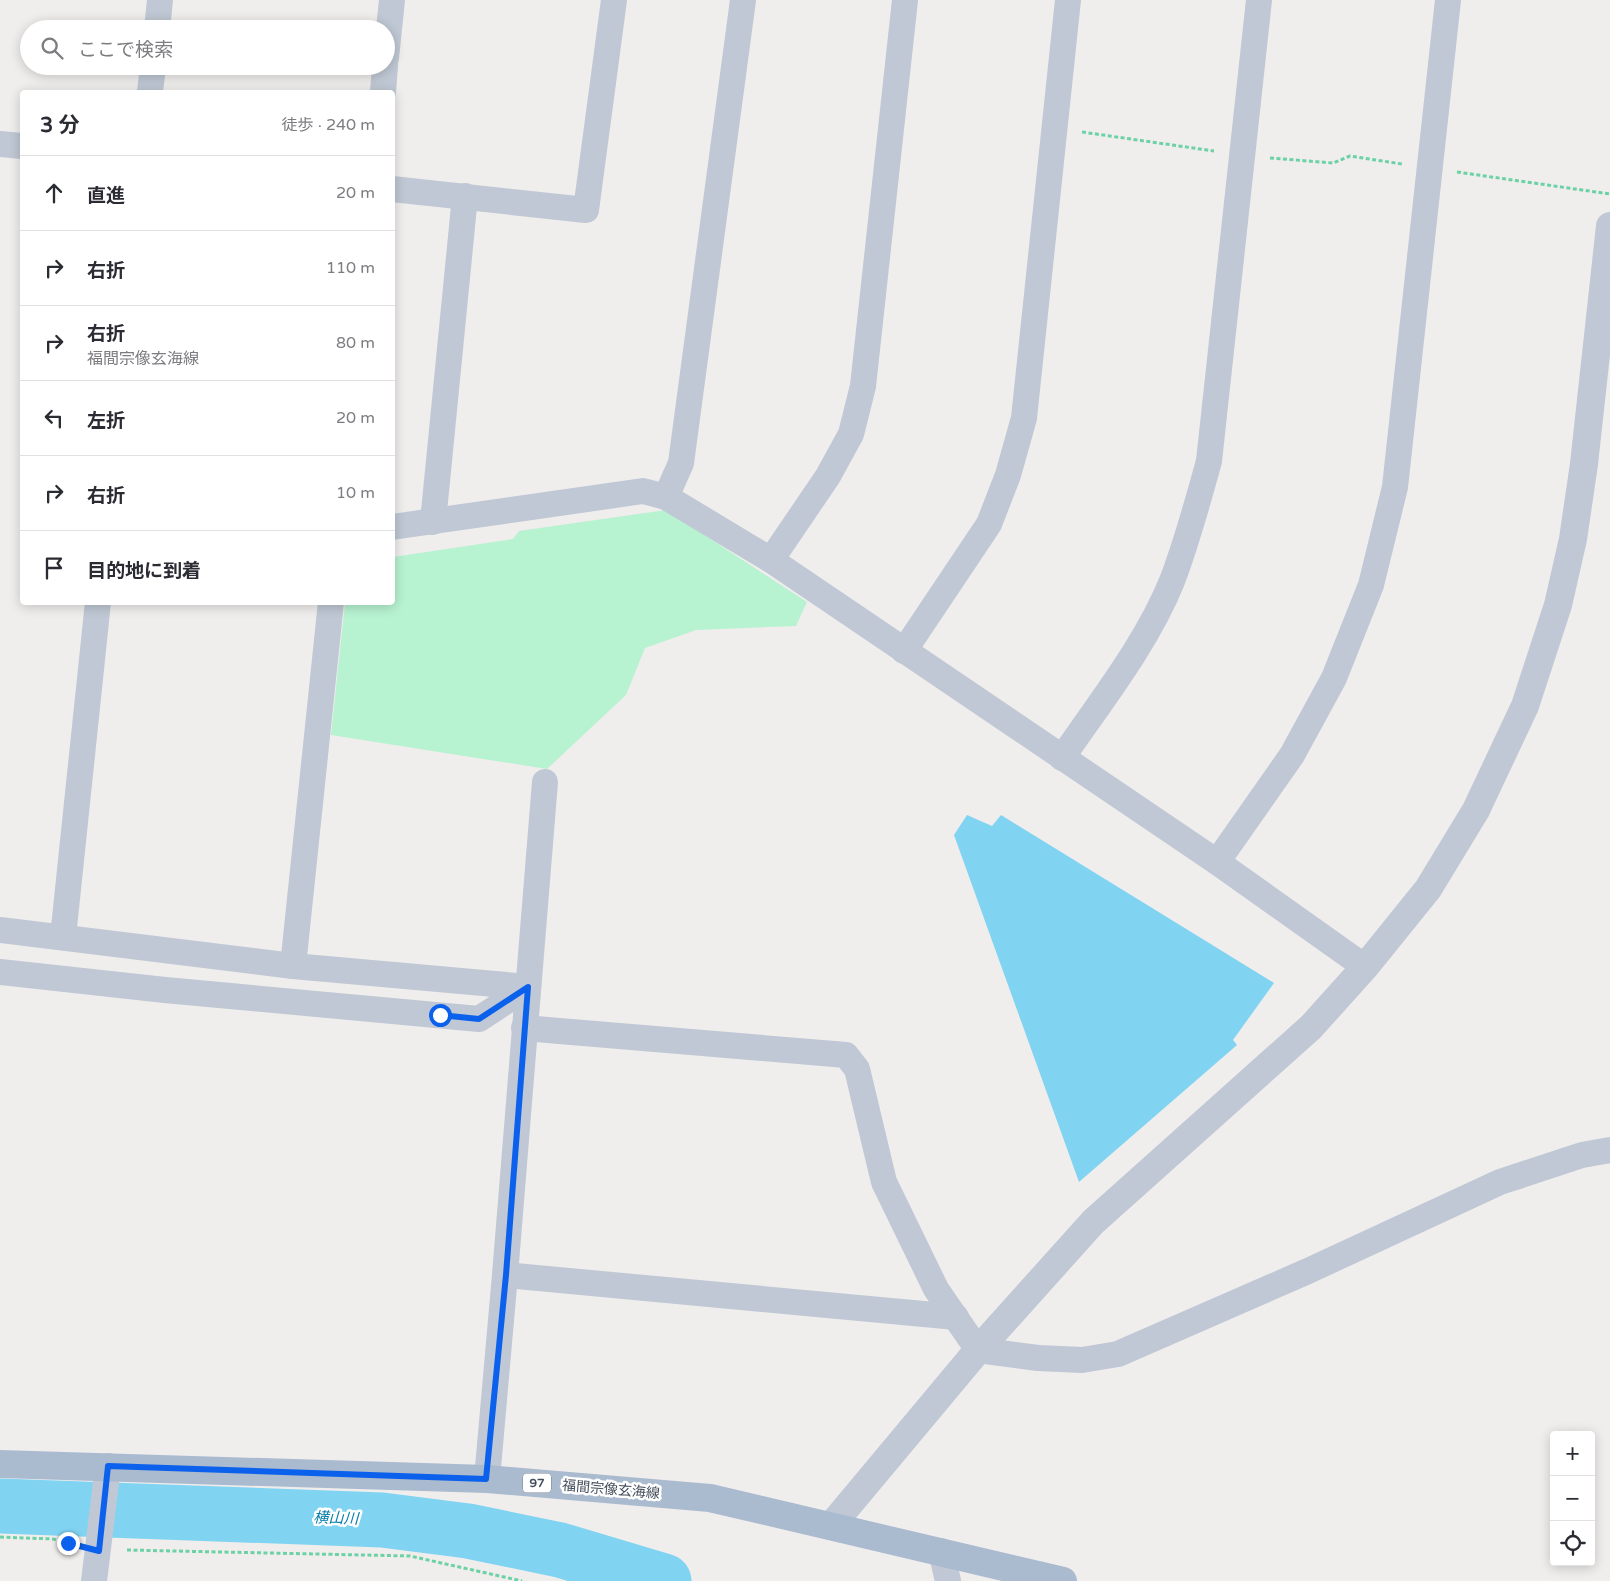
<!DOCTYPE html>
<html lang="ja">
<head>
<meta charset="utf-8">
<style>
	:root { --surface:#fff; --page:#f2f2f3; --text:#2b2b33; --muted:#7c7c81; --line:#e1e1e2 }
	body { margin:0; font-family:"Varela Round","Noto Sans JP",sans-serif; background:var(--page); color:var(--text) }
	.controls { position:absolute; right:15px; bottom:15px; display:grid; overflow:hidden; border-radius:5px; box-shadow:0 2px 12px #0003 }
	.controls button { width:45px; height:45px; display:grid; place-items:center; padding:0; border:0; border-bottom:1px solid var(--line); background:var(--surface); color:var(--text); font:25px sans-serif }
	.stop { position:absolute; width:15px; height:15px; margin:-11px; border:4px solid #0b61eb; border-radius:50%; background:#fff }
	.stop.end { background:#0b61eb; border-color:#fff; box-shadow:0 1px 5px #0008 }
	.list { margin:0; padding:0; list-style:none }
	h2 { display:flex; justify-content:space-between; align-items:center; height:65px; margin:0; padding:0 20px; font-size:21px }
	h2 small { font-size:16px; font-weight:400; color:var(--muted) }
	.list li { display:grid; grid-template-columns:32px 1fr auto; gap:15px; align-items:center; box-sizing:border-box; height:75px; padding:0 20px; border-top:1px solid var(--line) }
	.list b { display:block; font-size:19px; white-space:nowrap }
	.list p { margin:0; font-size:16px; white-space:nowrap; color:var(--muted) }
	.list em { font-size:16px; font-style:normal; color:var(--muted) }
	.icon { flex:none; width:28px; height:28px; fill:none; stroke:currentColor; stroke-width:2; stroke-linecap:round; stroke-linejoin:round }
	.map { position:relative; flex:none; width:1610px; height:1581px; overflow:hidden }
	.search { position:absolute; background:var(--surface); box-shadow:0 2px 12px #0003; left:20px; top:20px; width:375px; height:55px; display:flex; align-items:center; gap:12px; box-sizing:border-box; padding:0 18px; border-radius:28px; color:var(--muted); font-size:19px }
	.panel { position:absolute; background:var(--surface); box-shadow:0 2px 12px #0003; left:20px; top:90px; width:375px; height:515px; border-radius:5px }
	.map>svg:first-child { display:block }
</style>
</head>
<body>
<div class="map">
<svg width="1610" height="1581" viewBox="0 0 1610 1581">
	<rect width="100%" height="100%" fill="#f0eded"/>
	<polygon fill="#b7f2d1" points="666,510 807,602 796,626 696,630 645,648 626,695 547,769 331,735 345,603 392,602 393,557 513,539 519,531"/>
	<polygon fill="#80d4f2" points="967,815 992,826 1001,815 1274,983 1233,1040 1237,1045 1079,1182 954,835"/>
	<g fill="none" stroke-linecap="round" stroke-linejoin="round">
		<polyline stroke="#80d4f2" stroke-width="55" points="0,1506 382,1520 468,1531 560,1550 664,1581"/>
		<g stroke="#6cd2a6" stroke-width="3" stroke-dasharray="4 2.5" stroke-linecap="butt">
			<polyline points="1082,132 1214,151"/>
			<polyline points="1270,158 1333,163 1350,156 1402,164"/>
			<polyline points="1457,172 1610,194"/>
			<polyline points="0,1537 53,1539 69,1543"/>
			<polyline points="127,1550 410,1556 522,1581"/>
		</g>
		<g stroke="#bfc8d4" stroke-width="26">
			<polyline points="157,29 160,0"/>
			<polyline points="386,58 392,0"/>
			<polyline points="150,92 153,66"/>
			<polyline points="383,92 385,66"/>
			<polyline points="0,144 22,146"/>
			<polyline points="392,189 586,210 614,0"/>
			<polyline points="666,497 681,463 743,0"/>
			<polyline points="433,522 465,196"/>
			<polyline points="392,527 643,491 666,497 771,560 1217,862 1365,967"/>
			<polyline points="771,560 828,476 851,434 863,386 905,0"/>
			<polyline points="904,651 989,524 1008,475 1024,418 1068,0"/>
			<path d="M1062,758C1100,702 1146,645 1172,581C1187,542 1198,501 1209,461L1259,0"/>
			<polyline points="1217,862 1292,755 1334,678 1371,585 1395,487 1448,0"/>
			<polyline points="0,930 293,966 528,987"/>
			<polyline points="63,937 98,602"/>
			<polyline points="293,966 331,602"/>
			<polyline points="0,972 165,990 479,1019 528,987"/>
			<polyline points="524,1028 846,1055 857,1069 884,1182 936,1289 978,1350 1038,1358 1082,1360 1118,1354 1308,1271 1500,1182 1582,1155 1610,1150"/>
			<polyline points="505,1275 956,1317"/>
			<polyline points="487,1479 505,1275 545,782"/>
			<polyline points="941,1551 948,1581"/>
			<polyline points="94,1581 108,1466"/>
		</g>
		<polyline stroke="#bfc8d4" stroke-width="28" points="831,1526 978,1350 1093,1222 1311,1027 1365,967 1428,889 1476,810 1525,706 1558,605 1573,539 1584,464 1610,226"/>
		<polyline stroke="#aabacf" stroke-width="28" points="0,1464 487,1479 710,1498 1063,1581"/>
	</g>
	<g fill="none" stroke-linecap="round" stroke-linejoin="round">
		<polyline stroke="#0b61eb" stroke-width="6" points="68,1543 99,1551 108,1466 486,1479 506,1275 528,987 479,1019 440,1015"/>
	</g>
	<g text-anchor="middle" stroke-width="5" stroke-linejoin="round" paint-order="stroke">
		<rect fill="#fff" stroke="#7c848d" stroke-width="1" x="523" y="1473.5" width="28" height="19" rx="4"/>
		<g font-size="12" font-weight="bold" fill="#444f5c">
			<text x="537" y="1487">97</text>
		</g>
		<g font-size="14" fill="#444f5c" stroke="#fff">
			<text transform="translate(611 1489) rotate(5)" y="5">福間宗像玄海線</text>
		</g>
		<g font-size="15" font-style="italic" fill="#027da9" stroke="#fff">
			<text transform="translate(336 1518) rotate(2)" y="5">横山川</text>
		</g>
	</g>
</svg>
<div class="controls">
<button>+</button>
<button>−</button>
<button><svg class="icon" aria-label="locate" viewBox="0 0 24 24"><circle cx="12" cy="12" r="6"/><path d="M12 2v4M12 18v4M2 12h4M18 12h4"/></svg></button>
</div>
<div class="stop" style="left:440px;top:1015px"></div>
<div class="stop end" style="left:68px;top:1543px"></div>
<div class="search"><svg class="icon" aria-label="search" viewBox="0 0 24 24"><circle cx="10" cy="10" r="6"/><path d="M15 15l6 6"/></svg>ここで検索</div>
<section class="panel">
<h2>3 分<small>徒歩 · 240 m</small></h2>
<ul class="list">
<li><svg class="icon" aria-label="ahead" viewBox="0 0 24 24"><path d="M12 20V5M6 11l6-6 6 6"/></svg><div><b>直進</b></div><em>20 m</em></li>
<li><svg class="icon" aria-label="right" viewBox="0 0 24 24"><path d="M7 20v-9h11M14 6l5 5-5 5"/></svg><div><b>右折</b></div><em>110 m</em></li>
<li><svg class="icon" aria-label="right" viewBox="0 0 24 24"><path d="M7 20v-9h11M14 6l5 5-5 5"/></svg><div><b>右折</b><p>福間宗像玄海線</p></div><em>80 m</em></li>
<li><svg class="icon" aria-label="left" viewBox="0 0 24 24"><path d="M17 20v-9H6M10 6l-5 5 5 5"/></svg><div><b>左折</b></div><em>20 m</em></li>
<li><svg class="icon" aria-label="right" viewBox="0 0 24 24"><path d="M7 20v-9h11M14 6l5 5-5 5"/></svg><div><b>右折</b></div><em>10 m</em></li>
<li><svg class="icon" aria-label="arrive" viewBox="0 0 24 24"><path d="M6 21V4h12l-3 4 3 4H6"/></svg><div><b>目的地に到着</b></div></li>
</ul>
</section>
</div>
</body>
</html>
